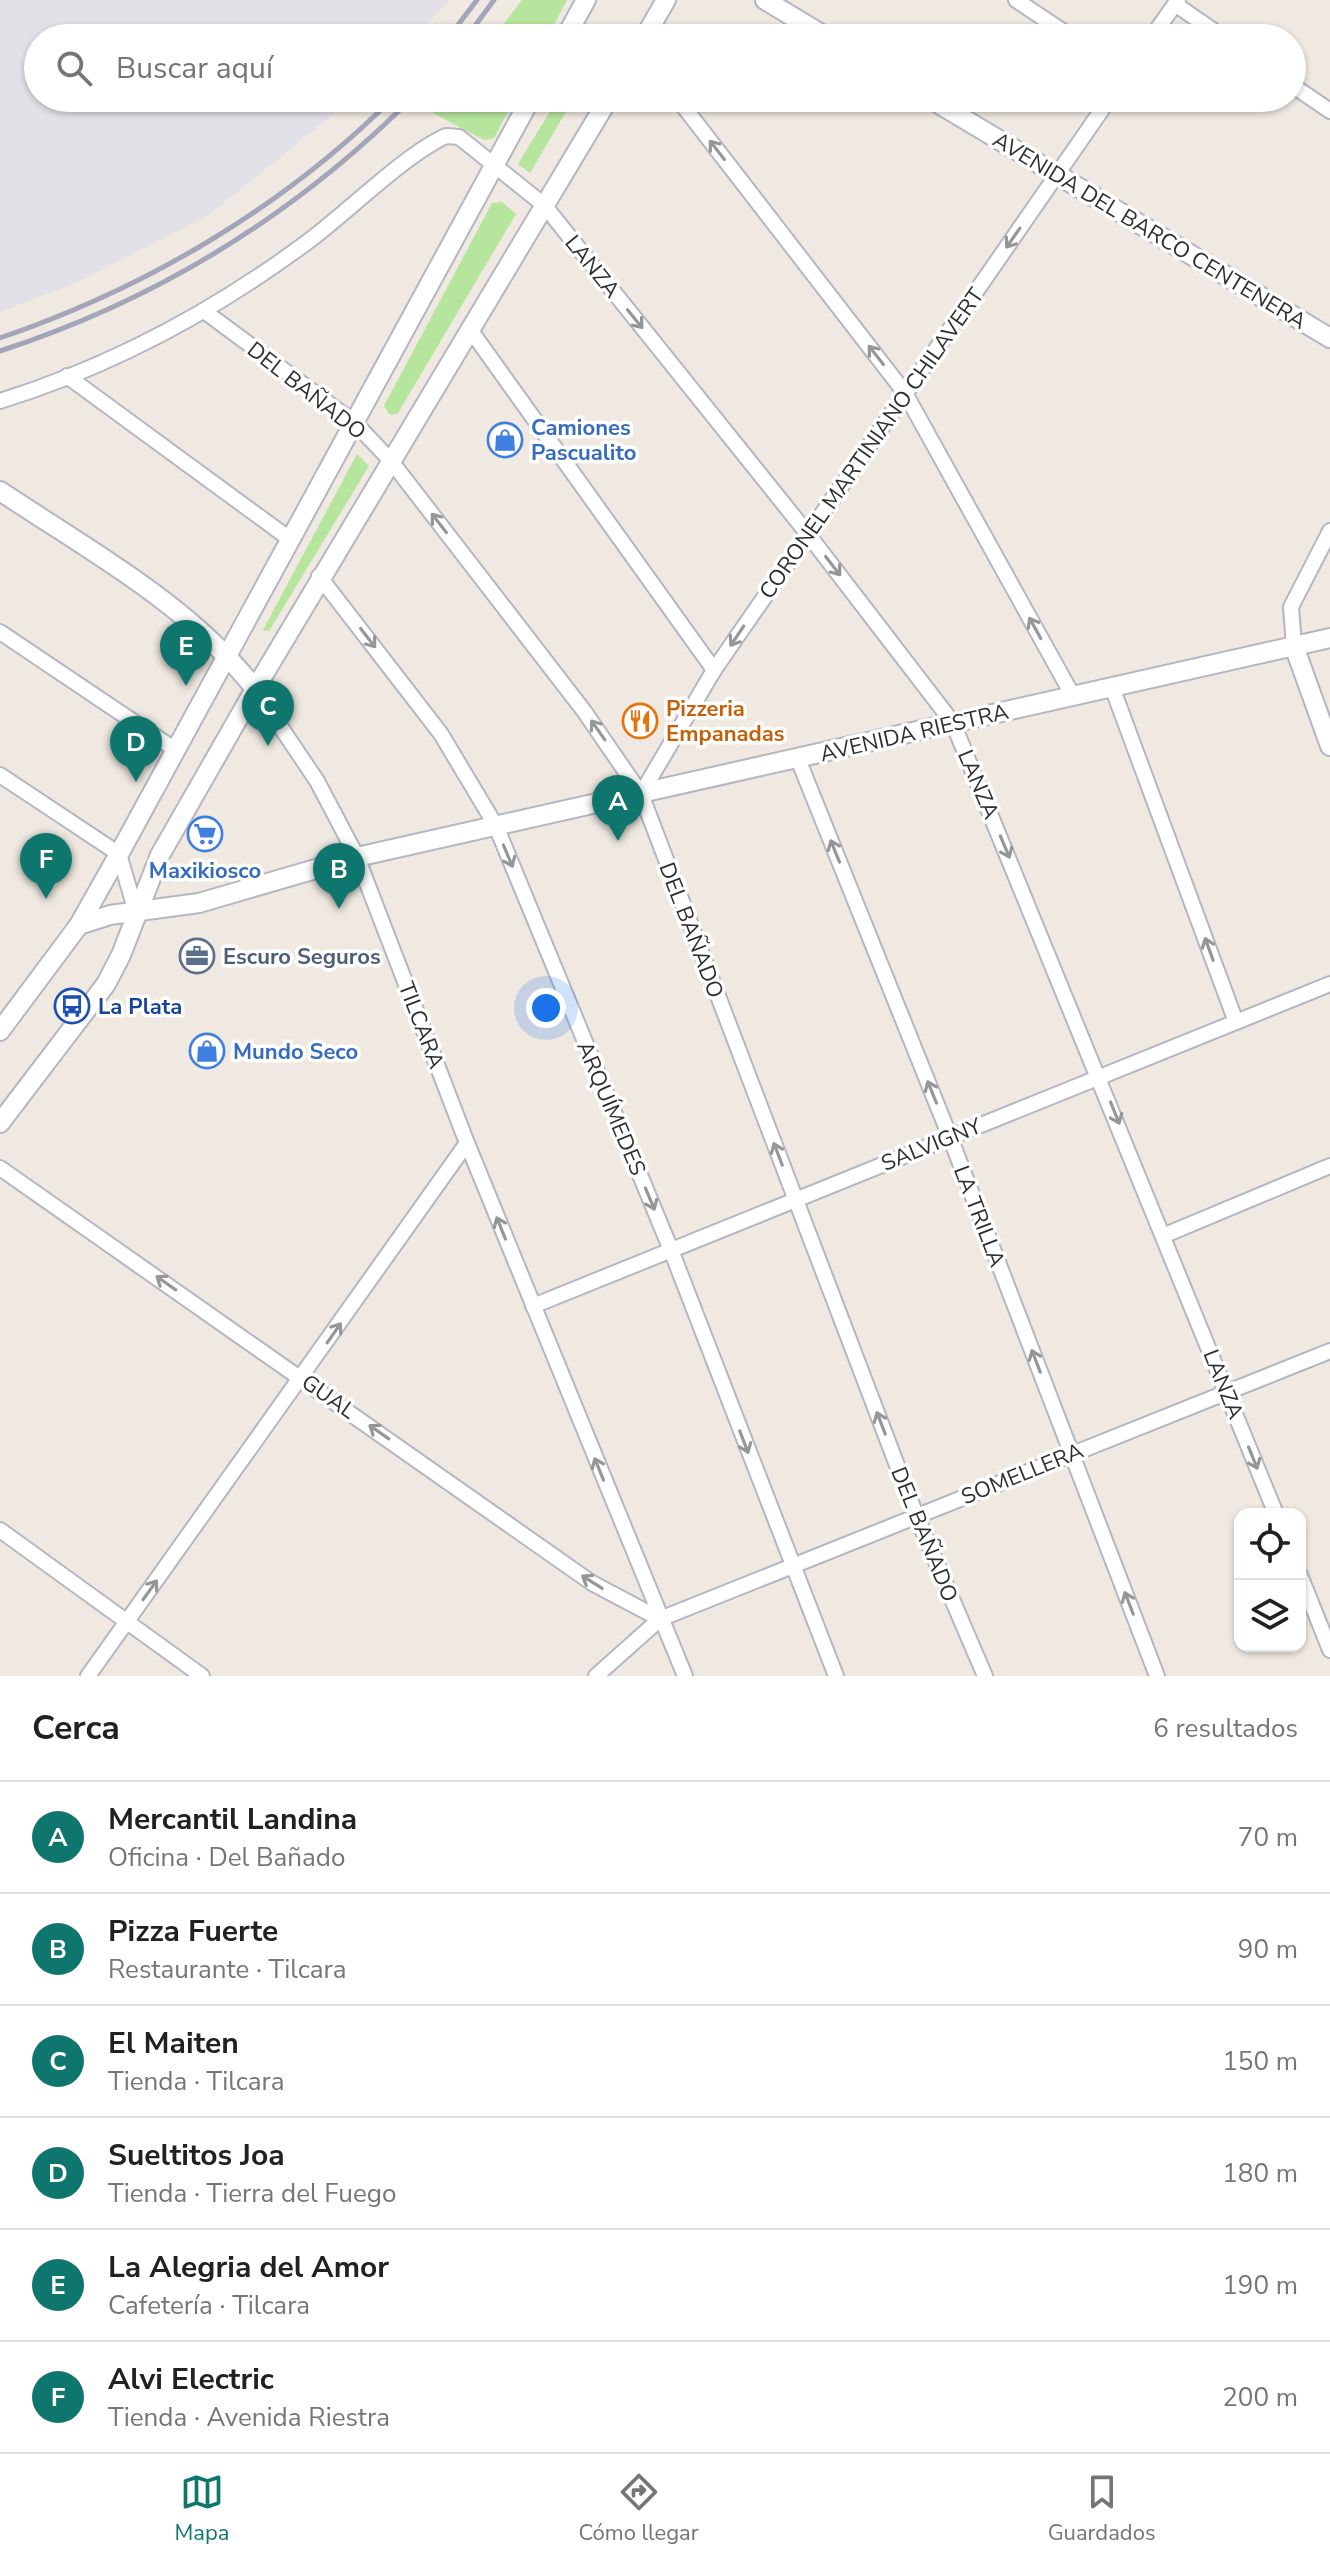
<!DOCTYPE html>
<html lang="es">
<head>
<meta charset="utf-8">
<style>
	:root { --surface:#fff; --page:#f6f6f6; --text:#202124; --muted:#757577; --line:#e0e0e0; --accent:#0f766e }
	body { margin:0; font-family:"Nunito Sans",sans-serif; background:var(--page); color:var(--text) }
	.controls { position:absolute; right:24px; bottom:24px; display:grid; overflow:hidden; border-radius:16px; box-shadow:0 2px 6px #0004 }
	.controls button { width:72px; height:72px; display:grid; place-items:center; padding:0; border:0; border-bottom:2px solid var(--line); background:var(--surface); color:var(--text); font:40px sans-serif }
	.you { position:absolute; left:546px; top:1008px; width:28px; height:28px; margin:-20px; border:6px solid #fff; border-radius:50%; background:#1a73e8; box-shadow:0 0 0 12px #1a73e833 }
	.badge { display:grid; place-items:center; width:52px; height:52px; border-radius:50%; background:var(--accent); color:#fff; font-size:26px; font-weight:700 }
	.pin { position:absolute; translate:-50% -66px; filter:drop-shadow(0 2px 4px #0008) }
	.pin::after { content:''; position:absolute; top:42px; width:28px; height:24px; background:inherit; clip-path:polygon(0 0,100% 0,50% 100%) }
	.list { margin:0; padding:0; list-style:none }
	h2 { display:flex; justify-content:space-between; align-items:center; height:104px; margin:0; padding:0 32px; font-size:34px }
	h2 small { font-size:26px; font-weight:400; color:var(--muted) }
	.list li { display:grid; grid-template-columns:52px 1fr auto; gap:24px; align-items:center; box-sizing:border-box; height:112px; padding:0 32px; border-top:2px solid var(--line) }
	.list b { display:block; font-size:30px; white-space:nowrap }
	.list p { margin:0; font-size:26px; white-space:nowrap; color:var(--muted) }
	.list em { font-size:26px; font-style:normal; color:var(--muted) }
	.icon { flex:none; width:44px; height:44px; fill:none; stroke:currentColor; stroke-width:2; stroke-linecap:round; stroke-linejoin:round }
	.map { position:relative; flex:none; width:1330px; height:1676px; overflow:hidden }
	.search { position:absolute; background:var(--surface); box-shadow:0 2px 6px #0004; left:24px; right:24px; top:24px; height:88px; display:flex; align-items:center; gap:20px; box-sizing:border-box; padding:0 28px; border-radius:44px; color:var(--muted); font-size:30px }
	.sheet { height:776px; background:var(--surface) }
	nav { display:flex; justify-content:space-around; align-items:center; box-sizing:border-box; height:112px; border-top:2px solid var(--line); background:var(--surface); font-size:22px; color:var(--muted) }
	nav a { display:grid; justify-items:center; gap:4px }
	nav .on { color:var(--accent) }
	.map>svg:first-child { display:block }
</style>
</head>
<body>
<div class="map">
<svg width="1330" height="1676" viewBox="0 0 1330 1676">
	<rect width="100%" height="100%" fill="#efe9e1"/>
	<polygon fill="#e3e1e8" points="0,0 450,0 412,38 38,38 38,98 353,98 209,215 76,283 0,312"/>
	<g fill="#b6e59e">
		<polygon points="522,0 567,0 547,38 493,38"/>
		<polygon points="445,98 515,98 494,138 484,140 433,113"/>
		<polygon points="558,98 574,98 530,173 518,164"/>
		<polygon points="502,202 516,214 398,413 390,415 384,406 492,203"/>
		<polygon points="357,454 369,466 269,631 263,630"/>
	</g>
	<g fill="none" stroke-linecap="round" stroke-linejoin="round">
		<g stroke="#b4b7c1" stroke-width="18">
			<g id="street">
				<polyline points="1016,0 1073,38"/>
				<polyline points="1175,4 1224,38"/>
				<polyline points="1151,38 1178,0"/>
				<polyline points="1292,85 1330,111"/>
				<polyline points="677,98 905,393 1073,696"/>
				<polyline points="204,311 355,423 391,461 584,711 641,794 916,1515 985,1676"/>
				<polyline points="469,328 714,670"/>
				<polyline points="67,376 291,540"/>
				<path d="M0,401C109,367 214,311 306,243C346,214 404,155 446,136L459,137L544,205L807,533L953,723L1276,1514"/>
				<polyline points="319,576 441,734 496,826 671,1250 836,1676"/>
				<polyline points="0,632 177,751"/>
				<polyline points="1294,646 1291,607 1330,531"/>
				<polyline points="1112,687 1236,1022"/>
				<polyline points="255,689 317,781 357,857 467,1143 685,1676"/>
				<polyline points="798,759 950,1137 1157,1676"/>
				<polyline points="0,775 119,854 136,912"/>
				<polyline points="641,794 714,670 1110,98"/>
				<polyline points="0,1168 592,1583 660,1619"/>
				<polyline points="1165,1235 1330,1166"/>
				<polyline points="533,1306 1330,984"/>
				<polyline points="0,1530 202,1676"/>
				<polyline points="1300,1575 1330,1650"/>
				<polyline points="88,1676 467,1143"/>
				<polyline points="596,1676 660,1619 1330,1351"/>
			</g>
		</g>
		<g stroke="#b4b7c1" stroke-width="22">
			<g id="secondary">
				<polyline points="765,0 828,38"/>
				<polyline points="565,38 586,0"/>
				<polyline points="644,38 666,0"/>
				<polyline points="929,98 1330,338"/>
				<path d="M0,491C88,550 189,604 255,689"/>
				<polyline points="1294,646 1330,746"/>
				<polyline points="79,925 110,915 199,903 357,857 1330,638"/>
				<polyline points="0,1031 79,925 119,854 531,98"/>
				<polyline points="0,1123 106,984 121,955 160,855 255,689 609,98"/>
			</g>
		</g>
		<use href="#street" stroke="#fff" stroke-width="14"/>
		<use href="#secondary" stroke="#fff" stroke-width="18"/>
		<g stroke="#a3a6b8" stroke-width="5">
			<polyline points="448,38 477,0"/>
			<polyline points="466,38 494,0"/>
			<path d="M0,338C146,288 283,208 393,98"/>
			<path d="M0,351C157,300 295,215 412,98"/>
		</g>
	</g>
	<defs><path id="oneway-shaft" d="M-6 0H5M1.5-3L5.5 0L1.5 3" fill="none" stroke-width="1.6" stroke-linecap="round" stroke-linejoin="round" transform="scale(2)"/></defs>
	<g stroke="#969696">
		<use href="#oneway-shaft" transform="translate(717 150) rotate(-128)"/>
		<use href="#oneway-shaft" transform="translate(1013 238) rotate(125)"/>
		<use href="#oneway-shaft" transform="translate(635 319) rotate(51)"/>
		<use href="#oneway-shaft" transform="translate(876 355) rotate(-128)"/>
		<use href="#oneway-shaft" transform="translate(439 523) rotate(-128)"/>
		<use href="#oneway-shaft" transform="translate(833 566) rotate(52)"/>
		<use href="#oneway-shaft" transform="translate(1035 628) rotate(-119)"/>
		<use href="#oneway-shaft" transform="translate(737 636) rotate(124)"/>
		<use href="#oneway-shaft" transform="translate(368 638) rotate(52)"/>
		<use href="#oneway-shaft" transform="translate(598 730) rotate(-125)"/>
		<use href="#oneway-shaft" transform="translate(1005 847) rotate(67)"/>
		<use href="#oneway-shaft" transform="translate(835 851) rotate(-112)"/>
		<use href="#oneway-shaft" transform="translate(508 856) rotate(67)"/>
		<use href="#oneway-shaft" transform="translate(1209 949) rotate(-110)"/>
		<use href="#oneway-shaft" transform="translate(932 1092) rotate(-112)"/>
		<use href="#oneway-shaft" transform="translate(1115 1113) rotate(68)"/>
		<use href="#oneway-shaft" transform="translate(778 1154) rotate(-111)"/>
		<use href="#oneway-shaft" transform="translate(650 1199) rotate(67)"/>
		<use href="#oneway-shaft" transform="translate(501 1228) rotate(-112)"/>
		<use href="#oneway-shaft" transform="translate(166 1283) rotate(-145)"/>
		<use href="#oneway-shaft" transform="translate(334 1333) rotate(-55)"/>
		<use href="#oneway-shaft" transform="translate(1036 1361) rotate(-111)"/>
		<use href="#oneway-shaft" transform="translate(881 1423) rotate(-111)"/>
		<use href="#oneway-shaft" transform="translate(379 1432) rotate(-145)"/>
		<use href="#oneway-shaft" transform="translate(744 1442) rotate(69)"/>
		<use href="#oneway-shaft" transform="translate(1253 1458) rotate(68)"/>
		<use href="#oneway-shaft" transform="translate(599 1469) rotate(-112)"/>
		<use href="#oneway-shaft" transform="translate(592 1582) rotate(-148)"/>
		<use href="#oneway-shaft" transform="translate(150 1590) rotate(-54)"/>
		<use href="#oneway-shaft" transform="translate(1129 1603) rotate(-111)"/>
	</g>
	<defs>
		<g id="shop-ring" transform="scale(1.8)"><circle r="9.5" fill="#fff" stroke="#3f7fe0" stroke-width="1.5"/><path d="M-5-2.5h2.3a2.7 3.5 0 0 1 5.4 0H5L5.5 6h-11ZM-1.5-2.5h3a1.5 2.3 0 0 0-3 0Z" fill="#3f7fe0"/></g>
		<g id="restaurant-ring" transform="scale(1.8)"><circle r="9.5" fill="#fff" stroke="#e8710a" stroke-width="1.5"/><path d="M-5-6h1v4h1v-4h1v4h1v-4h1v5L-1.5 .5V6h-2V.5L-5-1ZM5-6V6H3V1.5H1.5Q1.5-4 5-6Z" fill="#e8710a"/></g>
		<g id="supermarket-ring" transform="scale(1.8)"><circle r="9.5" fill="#fff" stroke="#3f7fe0" stroke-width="1.5"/><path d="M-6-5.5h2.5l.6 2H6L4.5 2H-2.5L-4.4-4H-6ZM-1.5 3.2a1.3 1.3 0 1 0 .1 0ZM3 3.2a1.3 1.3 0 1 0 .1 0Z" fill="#3f7fe0"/></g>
		<g id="office-ring" transform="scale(1.8)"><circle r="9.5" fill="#fff" stroke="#5c6f8a" stroke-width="1.5"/><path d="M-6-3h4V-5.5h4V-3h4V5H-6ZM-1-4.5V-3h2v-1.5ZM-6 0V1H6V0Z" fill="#5c6f8a"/></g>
		<g id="bus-ring" transform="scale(1.8)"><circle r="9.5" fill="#fff" stroke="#1a4fb4" stroke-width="1.5"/><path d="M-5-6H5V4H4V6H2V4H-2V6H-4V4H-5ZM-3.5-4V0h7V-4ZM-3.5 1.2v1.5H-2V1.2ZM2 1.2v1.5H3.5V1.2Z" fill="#1a4fb4"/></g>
	</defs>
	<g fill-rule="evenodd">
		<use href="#shop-ring" x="505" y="440"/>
		<use href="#restaurant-ring" x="640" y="721"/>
		<use href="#supermarket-ring" x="205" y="834"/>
		<use href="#office-ring" x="197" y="956"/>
		<use href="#bus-ring" x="72" y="1006"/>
		<use href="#shop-ring" x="207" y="1051"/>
	</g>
	<g text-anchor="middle" stroke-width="7" stroke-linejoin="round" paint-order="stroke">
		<g font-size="22" fill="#2e2e2e" stroke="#fff">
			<text transform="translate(1150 230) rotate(31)" y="8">AVENIDA DEL BARCO CENTENERA</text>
			<text transform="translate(593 266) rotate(51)" y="8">LANZA</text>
			<text transform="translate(307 390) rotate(38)" y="8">DEL BAÑADO</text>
			<text transform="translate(871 443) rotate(-55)" y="8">CORONEL MARTINIANO CHILAVERT</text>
			<text transform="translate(914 732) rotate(-13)" y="8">AVENIDA RIESTRA</text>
			<text transform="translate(979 784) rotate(67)" y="8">LANZA</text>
			<text transform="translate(692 930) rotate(69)" y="8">DEL BAÑADO</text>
			<text transform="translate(422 1025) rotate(69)" y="8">TILCARA</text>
			<text transform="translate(612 1108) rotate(67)" y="8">ARQUÍMEDES</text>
			<text transform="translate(931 1144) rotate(-22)" y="8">SALVIGNY</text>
			<text transform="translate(980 1216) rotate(69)" y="8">LA TRILLA</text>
			<text transform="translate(1224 1384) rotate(68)" y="8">LANZA</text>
			<text transform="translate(329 1396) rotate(35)" y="8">GUAL</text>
			<text transform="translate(1022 1473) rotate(-22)" y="8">SOMELLERA</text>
			<text transform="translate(925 1534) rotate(68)" y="8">DEL BAÑADO</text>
		</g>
		<g font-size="22" font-weight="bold" fill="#366cbe" stroke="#fff" text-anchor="start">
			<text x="531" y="435">Camiones<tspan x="531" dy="25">Pascualito</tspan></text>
			<text x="205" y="878" text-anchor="middle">Maxikiosco</text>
			<text x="233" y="1059">Mundo Seco</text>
		</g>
		<g font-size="22" font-weight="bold" fill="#c56008" stroke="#fff" text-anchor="start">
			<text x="666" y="716">Pizzeria<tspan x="666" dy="25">Empanadas</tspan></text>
		</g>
		<g font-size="22" font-weight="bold" fill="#4e5e75" stroke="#fff" text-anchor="start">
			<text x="223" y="964">Escuro Seguros</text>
		</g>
		<g font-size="22" font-weight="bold" fill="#164399" stroke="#fff" text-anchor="start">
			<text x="98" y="1014">La Plata</text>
		</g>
	</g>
</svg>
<div class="controls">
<button><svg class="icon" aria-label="locate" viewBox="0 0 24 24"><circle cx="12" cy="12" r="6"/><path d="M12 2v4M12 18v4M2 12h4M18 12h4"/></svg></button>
<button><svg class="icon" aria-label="layers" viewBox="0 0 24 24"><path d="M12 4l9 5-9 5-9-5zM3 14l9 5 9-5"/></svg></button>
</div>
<div class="you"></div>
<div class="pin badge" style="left:618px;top:841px">A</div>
<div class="pin badge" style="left:339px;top:909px">B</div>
<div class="pin badge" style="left:268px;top:746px">C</div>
<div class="pin badge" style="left:136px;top:782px">D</div>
<div class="pin badge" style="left:186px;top:686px">E</div>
<div class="pin badge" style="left:46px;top:899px">F</div>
<div class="search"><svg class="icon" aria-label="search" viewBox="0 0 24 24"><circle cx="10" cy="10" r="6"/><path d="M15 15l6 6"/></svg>Buscar aquí</div>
</div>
<section class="sheet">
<h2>Cerca<small>6 resultados</small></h2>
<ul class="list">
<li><span class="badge">A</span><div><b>Mercantil Landina</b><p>Oficina · Del Bañado</p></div><em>70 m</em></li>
<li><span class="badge">B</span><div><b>Pizza Fuerte</b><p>Restaurante · Tilcara</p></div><em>90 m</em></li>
<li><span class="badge">C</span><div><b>El Maiten</b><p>Tienda · Tilcara</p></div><em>150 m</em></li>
<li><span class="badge">D</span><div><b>Sueltitos Joa</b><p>Tienda · Tierra del Fuego</p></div><em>180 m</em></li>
<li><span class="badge">E</span><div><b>La Alegria del Amor</b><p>Cafetería · Tilcara</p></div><em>190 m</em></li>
<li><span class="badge">F</span><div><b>Alvi Electric</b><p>Tienda · Avenida Riestra</p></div><em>200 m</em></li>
</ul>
</section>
<nav>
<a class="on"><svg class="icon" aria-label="map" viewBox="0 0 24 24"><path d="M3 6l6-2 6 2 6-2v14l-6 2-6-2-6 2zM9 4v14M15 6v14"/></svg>Mapa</a>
<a><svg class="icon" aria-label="directions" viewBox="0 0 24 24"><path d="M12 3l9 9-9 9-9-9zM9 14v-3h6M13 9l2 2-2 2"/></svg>Cómo llegar</a>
<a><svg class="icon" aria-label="saved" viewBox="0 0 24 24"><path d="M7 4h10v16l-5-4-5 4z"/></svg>Guardados</a>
</nav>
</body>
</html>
